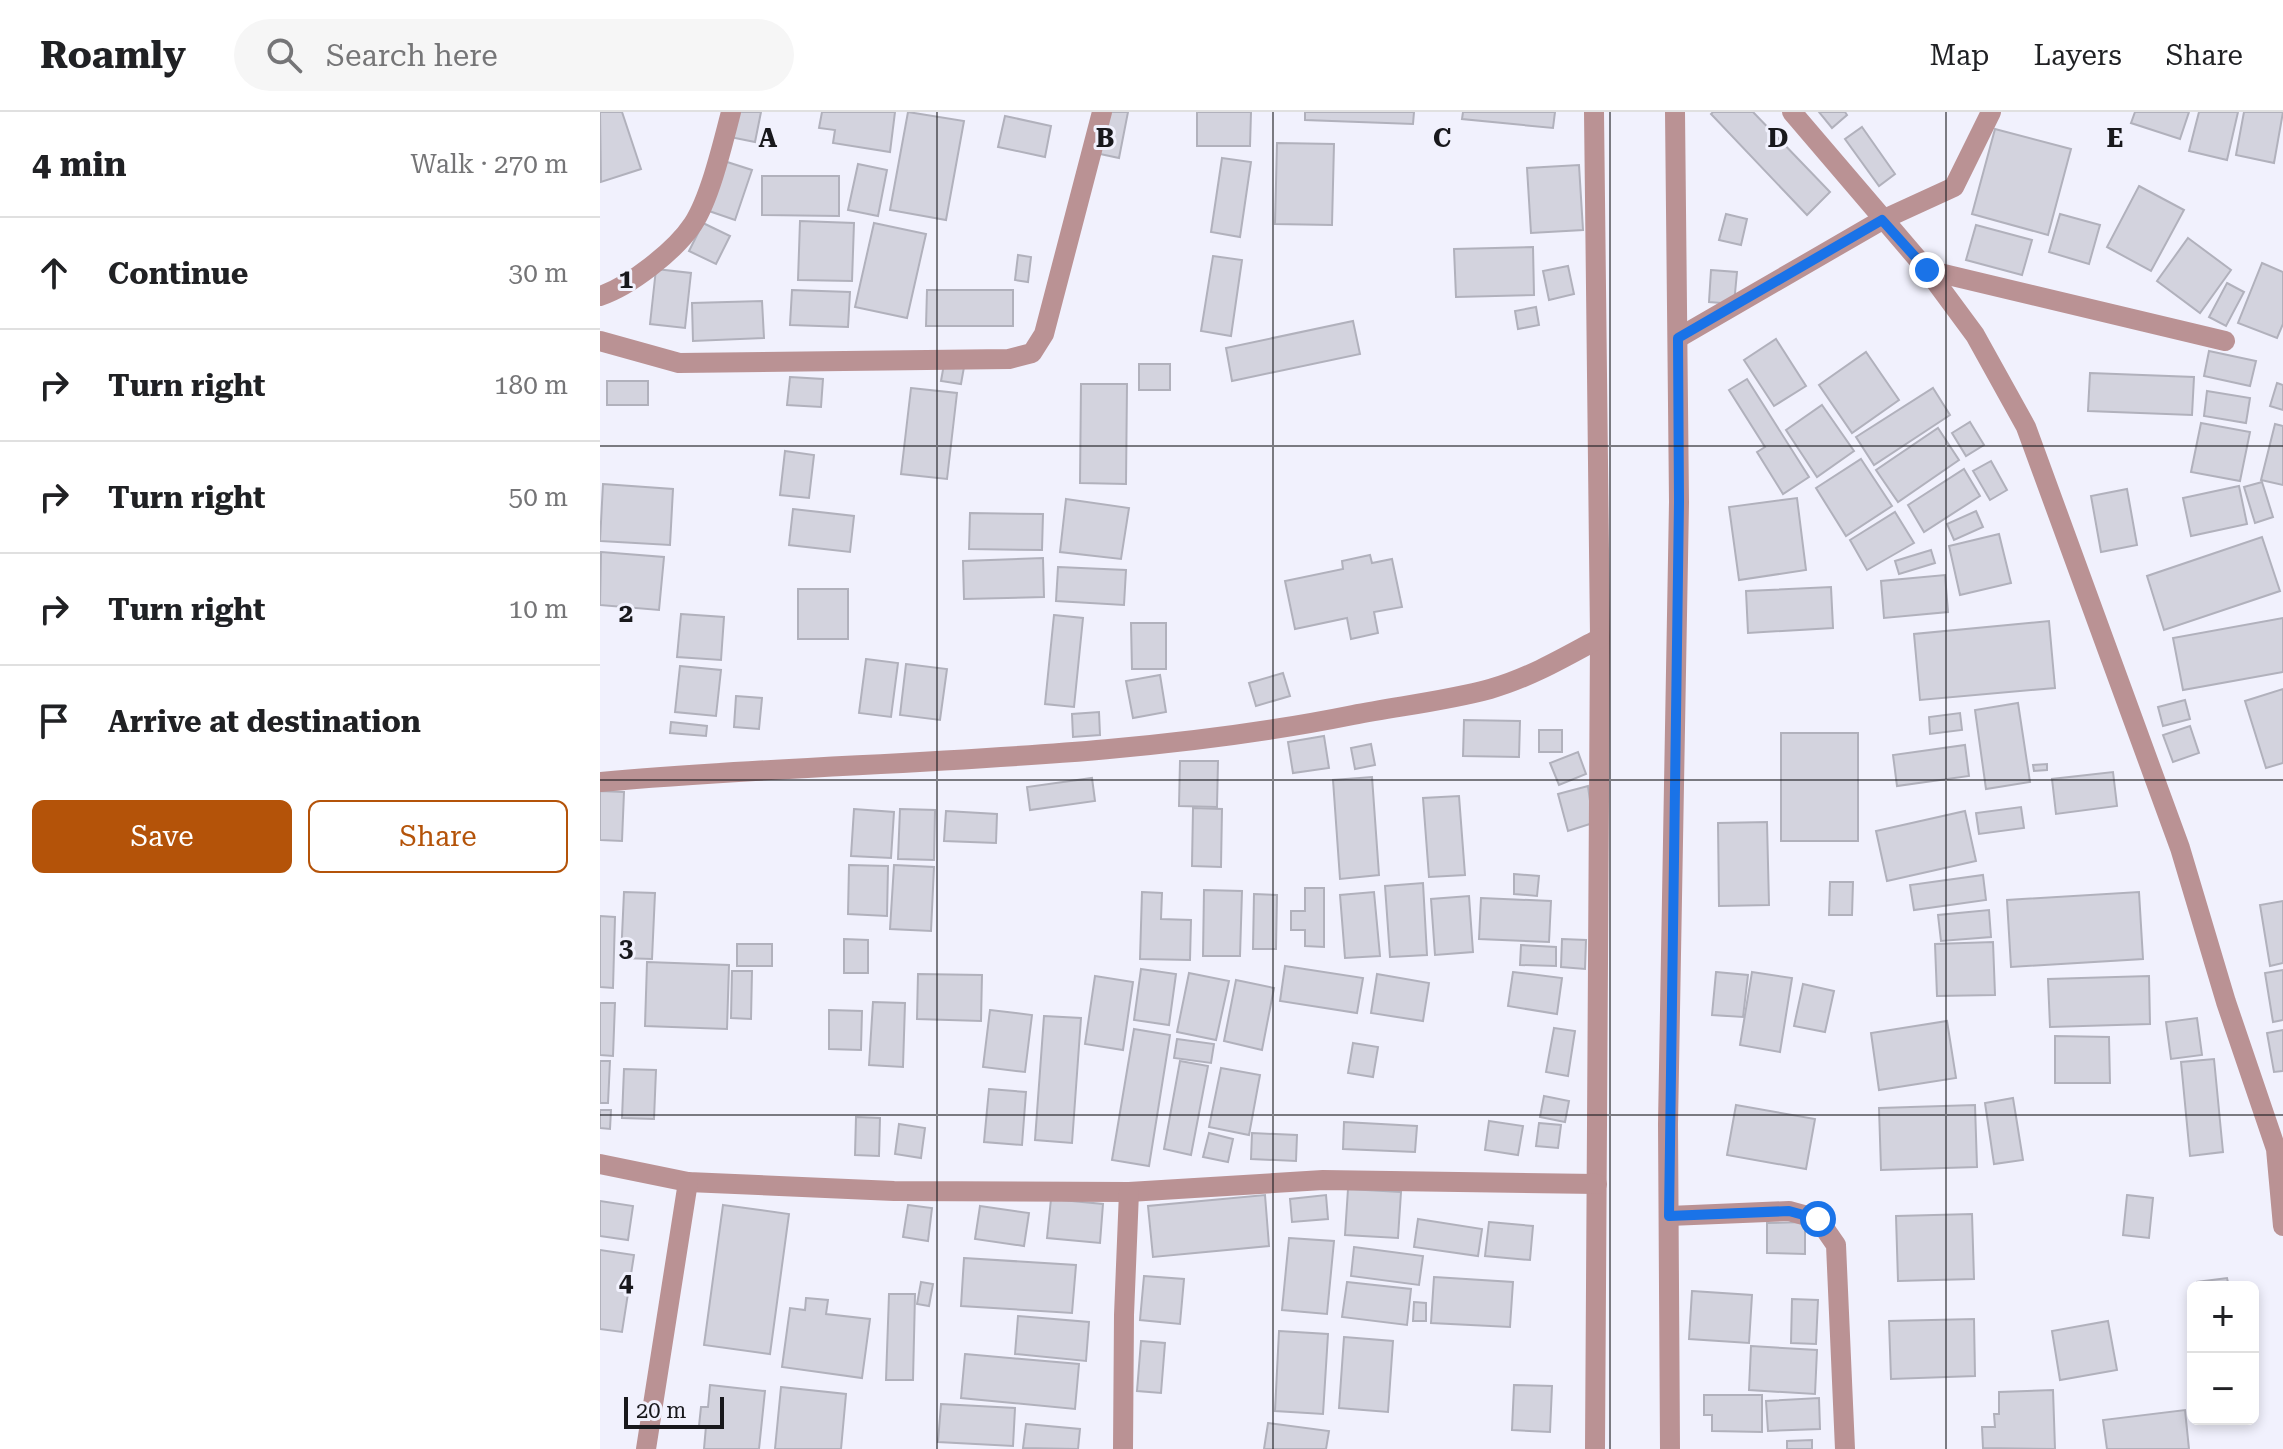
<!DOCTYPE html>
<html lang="en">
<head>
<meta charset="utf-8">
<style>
	:root { --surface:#fff; --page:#f6f6f6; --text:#202124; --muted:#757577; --line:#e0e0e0; --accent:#b45309 }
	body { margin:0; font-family:"Roboto Serif",serif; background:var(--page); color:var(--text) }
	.controls { position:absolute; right:24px; bottom:24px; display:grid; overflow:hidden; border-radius:12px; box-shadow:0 4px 12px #0003 }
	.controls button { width:72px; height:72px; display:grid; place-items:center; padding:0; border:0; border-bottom:2px solid var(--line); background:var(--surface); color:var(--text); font:40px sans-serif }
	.scale { position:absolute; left:24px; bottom:20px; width:100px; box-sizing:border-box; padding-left:8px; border:4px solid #18181c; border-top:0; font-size:22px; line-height:28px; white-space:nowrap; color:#18181c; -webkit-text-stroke:6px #f1f1fd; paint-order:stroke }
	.stop { position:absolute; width:24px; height:24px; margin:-18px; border:6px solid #1a73e8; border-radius:50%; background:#fff }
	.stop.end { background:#1a73e8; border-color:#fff; box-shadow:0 2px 8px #0008 }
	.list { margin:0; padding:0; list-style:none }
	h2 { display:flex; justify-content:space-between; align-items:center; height:104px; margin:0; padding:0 32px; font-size:34px }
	h2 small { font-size:26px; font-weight:400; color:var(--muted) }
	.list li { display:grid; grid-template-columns:52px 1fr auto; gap:24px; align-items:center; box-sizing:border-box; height:112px; padding:0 32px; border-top:2px solid var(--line) }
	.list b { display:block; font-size:30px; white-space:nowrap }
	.list em { font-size:26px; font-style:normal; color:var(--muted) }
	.actions { display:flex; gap:16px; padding:24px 32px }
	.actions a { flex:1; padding:18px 0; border:2px solid var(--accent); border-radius:12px; text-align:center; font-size:28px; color:var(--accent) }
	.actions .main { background:var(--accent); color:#fff }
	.icon { flex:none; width:44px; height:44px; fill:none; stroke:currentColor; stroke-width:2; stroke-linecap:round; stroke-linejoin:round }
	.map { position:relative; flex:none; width:1683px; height:1337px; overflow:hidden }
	header { display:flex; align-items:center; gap:48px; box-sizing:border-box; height:112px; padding:0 40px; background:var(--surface); border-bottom:2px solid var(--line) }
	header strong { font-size:38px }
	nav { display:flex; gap:44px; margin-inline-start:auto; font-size:28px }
	.search { width:560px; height:72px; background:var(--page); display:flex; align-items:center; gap:20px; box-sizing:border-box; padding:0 28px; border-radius:44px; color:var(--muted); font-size:30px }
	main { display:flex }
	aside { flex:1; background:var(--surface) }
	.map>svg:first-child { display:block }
</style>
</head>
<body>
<header>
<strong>Roamly</strong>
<div class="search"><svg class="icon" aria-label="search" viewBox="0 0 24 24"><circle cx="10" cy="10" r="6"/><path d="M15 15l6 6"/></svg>Search here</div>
<nav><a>Map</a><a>Layers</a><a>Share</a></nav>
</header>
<main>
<aside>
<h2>4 min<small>Walk · 270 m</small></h2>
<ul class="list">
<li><svg class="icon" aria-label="ahead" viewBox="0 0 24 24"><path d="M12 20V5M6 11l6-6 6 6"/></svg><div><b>Continue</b></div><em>30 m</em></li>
<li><svg class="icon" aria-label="right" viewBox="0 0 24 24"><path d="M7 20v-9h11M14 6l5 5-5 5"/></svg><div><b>Turn right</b></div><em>180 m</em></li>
<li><svg class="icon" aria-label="right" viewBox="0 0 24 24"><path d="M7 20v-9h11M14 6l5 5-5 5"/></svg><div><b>Turn right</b></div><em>50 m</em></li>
<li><svg class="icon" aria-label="right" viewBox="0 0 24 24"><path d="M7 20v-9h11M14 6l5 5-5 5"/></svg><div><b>Turn right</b></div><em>10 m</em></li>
<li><svg class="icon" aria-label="arrive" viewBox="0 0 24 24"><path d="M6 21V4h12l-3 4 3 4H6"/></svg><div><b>Arrive at destination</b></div></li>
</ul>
<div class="actions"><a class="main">Save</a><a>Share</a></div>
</aside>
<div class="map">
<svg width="1683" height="1337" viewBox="0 0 1683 1337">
	<rect width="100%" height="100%" fill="#f1f1fd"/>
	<g fill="#d3d3de" stroke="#b1b1bc" stroke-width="2">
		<polygon points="0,0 22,0 41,57 1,70"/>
		<polygon points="135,0 161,0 155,30 130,25"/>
		<polygon points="222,0 295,0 290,40 233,31 235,18 219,16"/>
		<polygon points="308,0 364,9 346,108 290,98"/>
		<polygon points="509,0 528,0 519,46 500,42"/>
		<polygon points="597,0 651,0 650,34 597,34"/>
		<polygon points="705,0 814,0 813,12 705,8"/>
		<polygon points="863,0 955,0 953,16 862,7"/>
		<polygon points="1113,0 1153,0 1230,80 1207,103 1111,2"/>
		<polygon points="1219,0 1245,0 1247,3 1232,16"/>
		<polygon points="1535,0 1589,0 1580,27 1531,11"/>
		<polygon points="1599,0 1638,0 1627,48 1589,39"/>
		<polygon points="1644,0 1683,0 1674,51 1636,43"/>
		<polygon points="405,4 451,14 445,45 398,35"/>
		<polygon points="1262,15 1295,62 1279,74 1245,27"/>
		<polygon points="1395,17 1471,37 1448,123 1372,102"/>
		<polygon points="677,31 734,32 732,113 675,112"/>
		<polygon points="622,46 651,50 640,125 611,120"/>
		<polygon points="124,49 152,58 135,108 109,99"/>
		<polygon points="258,52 287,58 278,104 248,98"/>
		<polygon points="979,53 983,118 931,121 927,56"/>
		<polygon points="162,64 239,64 239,104 162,103"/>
		<polygon points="1539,74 1584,98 1551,159 1507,135"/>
		<polygon points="1126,102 1147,107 1141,133 1119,128"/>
		<polygon points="1460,102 1500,113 1489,152 1449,140"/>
		<polygon points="200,109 254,111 252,169 198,168"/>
		<polygon points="103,111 130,124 116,152 89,139"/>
		<polygon points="274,111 326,122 307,206 255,195"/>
		<polygon points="1376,113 1432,128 1422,163 1366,148"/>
		<polygon points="1588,126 1631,158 1600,201 1557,169"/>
		<polygon points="933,135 934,183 856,185 854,137"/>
		<polygon points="418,143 431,145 428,170 415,168"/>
		<polygon points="613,144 642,148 631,224 601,219"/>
		<polygon points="1662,151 1683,160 1683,212 1677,226 1638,211"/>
		<polygon points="968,154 974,182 949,188 943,159"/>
		<polygon points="56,157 91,161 85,216 50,212"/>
		<polygon points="1111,158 1137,160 1134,192 1109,190"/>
		<polygon points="1627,171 1644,180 1626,214 1609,205"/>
		<polygon points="192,178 250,180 248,215 190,213"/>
		<polygon points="327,178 413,178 413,214 326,214"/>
		<polygon points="162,189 164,226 93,229 92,191"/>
		<polygon points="936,195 939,213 918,217 915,199"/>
		<polygon points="753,209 760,242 632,269 626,236"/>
		<polygon points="1176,227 1206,274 1174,294 1144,248"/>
		<polygon points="1609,239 1656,249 1650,274 1604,264"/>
		<polygon points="1266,240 1299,288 1252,321 1219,273"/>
		<polygon points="344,252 364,255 361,272 341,269"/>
		<rect x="539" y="252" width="31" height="26"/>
		<polygon points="1490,261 1594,265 1592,303 1488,299"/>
		<polygon points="190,265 223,267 221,295 187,293"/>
		<polygon points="1147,267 1209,365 1183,382 1157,340 1165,335 1129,278"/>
		<rect x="7" y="269" width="41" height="24"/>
		<polygon points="1677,271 1683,273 1683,298 1670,294"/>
		<polygon points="481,272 527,272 526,372 480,371"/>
		<polygon points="311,276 357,281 347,367 301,362"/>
		<polygon points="1333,276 1350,303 1274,353 1256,325"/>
		<polygon points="1607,279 1650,286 1646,311 1604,304"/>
		<polygon points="1222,293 1254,339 1217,365 1186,318"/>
		<polygon points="1370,310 1384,333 1366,344 1352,321"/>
		<polygon points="1601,311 1650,320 1640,369 1591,360"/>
		<polygon points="1675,312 1683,314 1683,373 1661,368"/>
		<polygon points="1338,316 1359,348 1298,390 1276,358"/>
		<polygon points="185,339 214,343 209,386 180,383"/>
		<polygon points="1261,347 1292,394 1246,424 1216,376"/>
		<polygon points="1391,349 1407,378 1390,388 1373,359"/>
		<polygon points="1364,357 1380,384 1324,420 1308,393"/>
		<polygon points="1662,370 1673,405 1655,411 1644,375"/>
		<polygon points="3,372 73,377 70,433 0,429"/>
		<polygon points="1639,374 1647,412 1591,424 1583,386"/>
		<polygon points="1527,377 1537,433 1501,440 1491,384"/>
		<polygon points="1197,386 1206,458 1139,468 1129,395"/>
		<polygon points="466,387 529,396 521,447 460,440"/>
		<polygon points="193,397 254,404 250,440 189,433"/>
		<polygon points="1376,399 1383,415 1354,428 1347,412"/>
		<polygon points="1295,400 1314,431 1267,458 1250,428"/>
		<polygon points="370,401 443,402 442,438 369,437"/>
		<polygon points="1399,422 1411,471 1360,483 1349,434"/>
		<polygon points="1662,425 1680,479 1564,518 1547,464"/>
		<polygon points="1331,438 1335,451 1299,462 1295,449"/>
		<polygon points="1,440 64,445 59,498 0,493"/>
		<polygon points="770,443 772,451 792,447 802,495 774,500 778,521 751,527 747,506 695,517 685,469 743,457 742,449"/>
		<polygon points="443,446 444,485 364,487 363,449"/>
		<polygon points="458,455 526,458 524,493 456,489"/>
		<polygon points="1345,463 1348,500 1284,506 1281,469"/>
		<polygon points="1231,475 1233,516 1148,521 1146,479"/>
		<rect x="198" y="477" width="50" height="50"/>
		<polygon points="81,502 124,505 121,548 77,545"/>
		<polygon points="454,503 483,506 474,595 445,592"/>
		<polygon points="1683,506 1683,560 1583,578 1573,526"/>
		<polygon points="1449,509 1455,576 1320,588 1314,522"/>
		<polygon points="531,511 566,511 566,557 532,557"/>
		<polygon points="266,547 298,551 291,605 259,601"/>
		<polygon points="306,552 347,557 340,608 300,603"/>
		<polygon points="80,554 121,558 116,604 75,600"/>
		<polygon points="683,561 690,584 656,594 649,571"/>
		<polygon points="560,563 566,600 533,606 526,569"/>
		<polygon points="1683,577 1683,651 1666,656 1645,589"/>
		<polygon points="136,584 162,586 159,617 134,615"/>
		<polygon points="1585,588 1590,607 1563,614 1558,595"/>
		<polygon points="1418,591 1430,670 1386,677 1375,598"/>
		<polygon points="499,600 500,623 473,625 472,602"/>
		<polygon points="1360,601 1362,618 1330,622 1329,605"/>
		<polygon points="864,608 920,609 919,645 863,644"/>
		<polygon points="71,610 107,614 106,624 70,621"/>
		<polygon points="1590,614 1599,641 1573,650 1563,623"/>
		<rect x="939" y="618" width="23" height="22"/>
		<rect x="1181" y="621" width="77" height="108"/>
		<polygon points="724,624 729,656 693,661 688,630"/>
		<polygon points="771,632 775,653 755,657 751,636"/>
		<polygon points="1365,633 1369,664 1297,674 1293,643"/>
		<polygon points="978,640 986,662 959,673 950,651"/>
		<polygon points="580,649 618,649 617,695 579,694"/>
		<polygon points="1447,652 1447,658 1434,659 1433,653"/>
		<polygon points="1513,660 1517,694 1456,702 1452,667"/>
		<polygon points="772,665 779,763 740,767 733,668"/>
		<polygon points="492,666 495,689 430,698 427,675"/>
		<polygon points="988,674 993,711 968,719 958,682"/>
		<polygon points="0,679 24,680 22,729 0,728"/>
		<polygon points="859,684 865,763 829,765 823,686"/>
		<polygon points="1421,695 1424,716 1379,722 1376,701"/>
		<polygon points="593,696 622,697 621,755 592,754"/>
		<polygon points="254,697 294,700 291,746 251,744"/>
		<polygon points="300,697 335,698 334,748 298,747"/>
		<polygon points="346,699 397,702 396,731 344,729"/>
		<polygon points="1365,699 1376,749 1287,769 1276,719"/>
		<polygon points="1167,710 1169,793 1119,794 1118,711"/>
		<polygon points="249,753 288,754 287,804 248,802"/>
		<polygon points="294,753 334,755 331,819 290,817"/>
		<polygon points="914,762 939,764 937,784 914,782"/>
		<polygon points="1383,763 1386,788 1314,798 1310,773"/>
		<polygon points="1230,770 1253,770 1252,803 1229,803"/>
		<polygon points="823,771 827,843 790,845 785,774"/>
		<polygon points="705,776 724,776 724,835 705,834 705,818 691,818 691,799 705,799"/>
		<polygon points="604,778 642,779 640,844 603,844"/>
		<polygon points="24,780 55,781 52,847 21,846"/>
		<polygon points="542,780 562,781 561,807 591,808 590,848 540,847"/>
		<polygon points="774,780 780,844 745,846 740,783"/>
		<polygon points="1539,780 1543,847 1411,855 1407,788"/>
		<polygon points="654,782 677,783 676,837 653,837"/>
		<polygon points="869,784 873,840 835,843 831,787"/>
		<polygon points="881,786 951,789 949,830 879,827"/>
		<polygon points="1683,789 1683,851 1670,854 1660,793"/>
		<polygon points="1389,798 1391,825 1341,829 1338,803"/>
		<polygon points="0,804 15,805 13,876 0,875"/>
		<polygon points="244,827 268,828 268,861 244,861"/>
		<polygon points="962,827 986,828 985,857 961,855"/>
		<polygon points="1393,830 1395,883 1337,884 1335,832"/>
		<rect x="137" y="832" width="35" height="22"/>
		<polygon points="921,833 956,835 956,854 920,853"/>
		<polygon points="47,850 129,853 127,917 45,914"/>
		<polygon points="685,854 763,866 757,901 680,889"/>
		<polygon points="541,857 576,862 569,913 534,908"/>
		<polygon points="1683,858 1683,908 1673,910 1665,861"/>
		<polygon points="132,859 152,859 151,907 131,906"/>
		<polygon points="913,860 962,866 957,902 908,894"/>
		<polygon points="1116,860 1148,863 1143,905 1112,903"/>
		<polygon points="1152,860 1192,866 1180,940 1140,933"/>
		<polygon points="589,861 629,869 616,928 577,920"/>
		<polygon points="318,862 382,863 381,909 317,907"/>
		<polygon points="777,862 829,871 823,909 771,901"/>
		<polygon points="495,864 533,870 523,938 485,932"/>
		<polygon points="1549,864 1550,912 1450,915 1448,867"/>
		<polygon points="636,868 674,876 662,938 624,929"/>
		<polygon points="1203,872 1234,879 1225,920 1194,914"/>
		<polygon points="273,890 305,891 303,955 269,953"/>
		<polygon points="0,891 15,891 13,944 0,943"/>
		<polygon points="229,898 262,899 261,938 229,937"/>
		<polygon points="390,898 432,903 425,960 383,955"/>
		<polygon points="444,904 481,906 472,1031 435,1028"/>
		<polygon points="1597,906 1602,943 1571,947 1566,910"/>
		<polygon points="1347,909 1356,966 1279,978 1271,921"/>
		<polygon points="954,916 975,919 968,964 946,960"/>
		<polygon points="534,917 570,923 549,1054 512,1048"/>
		<polygon points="1683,918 1683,959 1674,960 1667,921"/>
		<polygon points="1455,924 1509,925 1510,971 1455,971"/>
		<polygon points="577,927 614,932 611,951 574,946"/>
		<polygon points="753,931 778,935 773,965 748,961"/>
		<polygon points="1614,947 1623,1040 1590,1044 1581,950"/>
		<polygon points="0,949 10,949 8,991 0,991"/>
		<polygon points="580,949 608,954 591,1043 564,1037"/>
		<polygon points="621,956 660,963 649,1023 609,1015"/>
		<polygon points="24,957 56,958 54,1007 22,1006"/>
		<polygon points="389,977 426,980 422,1033 384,1030"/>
		<polygon points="944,984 969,989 965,1010 940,1005"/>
		<polygon points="1413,986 1423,1048 1394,1052 1385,991"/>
		<polygon points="1136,993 1215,1007 1206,1057 1127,1043"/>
		<polygon points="1375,993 1377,1055 1281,1058 1279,996"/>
		<polygon points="0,998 11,998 10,1017 0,1016"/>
		<polygon points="256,1005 280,1006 279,1044 255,1043"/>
		<polygon points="889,1009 923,1014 918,1043 885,1038"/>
		<polygon points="744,1010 817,1014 815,1040 743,1037"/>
		<polygon points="939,1011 961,1013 958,1036 936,1034"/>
		<polygon points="299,1012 325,1016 321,1046 295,1042"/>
		<polygon points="609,1021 633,1027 628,1050 603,1045"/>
		<polygon points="652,1021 697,1023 696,1049 651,1047"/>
		<polygon points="748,1077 801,1080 798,1126 745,1123"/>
		<polygon points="665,1083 669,1134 553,1145 548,1094"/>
		<polygon points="726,1083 728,1107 692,1110 690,1087"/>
		<polygon points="1527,1083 1553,1086 1549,1126 1523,1123"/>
		<polygon points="451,1087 503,1092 500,1131 447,1126"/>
		<polygon points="0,1089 33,1094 28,1128 0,1124"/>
		<polygon points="123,1093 189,1102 170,1242 104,1233"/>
		<polygon points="308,1093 332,1096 328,1129 303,1125"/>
		<polygon points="380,1094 429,1101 424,1134 375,1127"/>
		<polygon points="1372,1102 1374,1167 1298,1169 1296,1104"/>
		<polygon points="818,1107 882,1117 878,1144 814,1135"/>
		<polygon points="889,1110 933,1114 930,1148 885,1144"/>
		<polygon points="1205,1110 1205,1142 1167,1141 1167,1111"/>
		<polygon points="689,1126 734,1129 727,1202 682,1198"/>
		<polygon points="754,1135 823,1144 819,1173 751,1164"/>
		<polygon points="0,1138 34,1143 22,1220 0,1217"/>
		<polygon points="364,1146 476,1153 472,1201 361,1194"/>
		<polygon points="544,1164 584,1167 580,1212 540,1208"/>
		<polygon points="834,1165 913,1170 910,1215 831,1211"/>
		<polygon points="1627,1166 1629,1175 1597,1175 1597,1170"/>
		<polygon points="321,1170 333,1172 329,1194 317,1192"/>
		<polygon points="747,1170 811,1177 807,1213 742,1205"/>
		<polygon points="1092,1179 1152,1183 1149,1231 1089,1227"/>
		<polygon points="289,1182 315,1182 313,1268 286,1268"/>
		<polygon points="206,1186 228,1188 226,1202 270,1207 262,1266 182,1255 190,1196 205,1198"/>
		<polygon points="1192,1187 1218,1188 1216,1232 1191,1231"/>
		<polygon points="814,1190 826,1191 826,1209 813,1209"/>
		<polygon points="418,1204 489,1210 486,1249 415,1242"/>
		<polygon points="1374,1207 1375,1264 1291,1267 1289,1209"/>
		<polygon points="1508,1209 1517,1258 1460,1268 1452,1219"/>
		<polygon points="679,1219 728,1222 723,1302 675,1299"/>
		<polygon points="744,1225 793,1229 788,1300 739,1296"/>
		<polygon points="541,1229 565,1231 561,1281 537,1279"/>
		<polygon points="1151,1234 1217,1238 1215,1282 1149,1278"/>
		<polygon points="365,1242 479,1252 475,1297 361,1286"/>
		<polygon points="110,1273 165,1279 159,1337 104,1337 106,1314 99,1314 101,1295 108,1295"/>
		<polygon points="914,1273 952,1274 950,1320 912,1318"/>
		<polygon points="181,1275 246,1282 241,1337 175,1337"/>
		<polygon points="1453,1278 1455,1337 1383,1336 1382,1315 1395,1315 1394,1302 1399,1302 1399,1280"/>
		<polygon points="1104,1283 1162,1283 1162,1320 1112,1319 1112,1303 1104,1303"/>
		<polygon points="1219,1286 1220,1317 1168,1319 1166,1289"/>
		<polygon points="341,1292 415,1296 413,1334 338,1330"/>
		<polygon points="1585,1298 1589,1337 1507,1337 1503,1308"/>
		<polygon points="668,1311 729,1319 726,1337 664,1337"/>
		<polygon points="426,1312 480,1317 478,1337 423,1336"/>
		<polygon points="1212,1328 1212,1337 1187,1337 1187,1329"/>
	</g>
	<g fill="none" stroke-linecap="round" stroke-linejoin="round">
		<g stroke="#ba9294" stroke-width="20">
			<polyline points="994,0 1000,526 995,1337"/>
			<polyline points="1192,0 1327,158 1375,223 1426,315 1580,736 1626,890 1676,1037 1683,1114"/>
			<polyline points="1327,158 1625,229"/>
			<path d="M0,184C30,174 75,139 93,112C110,86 123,31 131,0"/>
			<polyline points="1078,226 1282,108 1354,75 1391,0"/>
			<polyline points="0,229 79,251 409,247 432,241 444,222 502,0"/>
			<path d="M0,670C251,647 505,653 753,603C799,594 846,589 890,577C929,566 965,545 1000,526"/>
			<polyline points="0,1052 88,1070 294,1079 529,1080 723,1068 997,1072"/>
			<polyline points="1069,1104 1189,1099 1218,1107 1236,1133 1245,1337"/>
			<polyline points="46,1337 88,1070"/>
			<polyline points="523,1337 524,1203 529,1080"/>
			<polyline points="1070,1337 1068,1012 1079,390 1075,0"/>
		</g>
	</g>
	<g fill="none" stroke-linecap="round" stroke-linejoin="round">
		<polyline stroke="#1a73e8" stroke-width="10" points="1218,1107 1189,1099 1069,1104 1079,390 1078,226 1282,108 1327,158"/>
	</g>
	<path fill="none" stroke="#18181c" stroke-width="2" stroke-opacity="0.55" d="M337,0V1337M673,0V1337M1010,0V1337M1346,0V1337M0,334H1683M0,668H1683M0,1003H1683"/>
	<g font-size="26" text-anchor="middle" font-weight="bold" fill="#18181c" stroke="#f1f1fd" stroke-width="6" stroke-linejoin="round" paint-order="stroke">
		<text x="168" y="35">A</text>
		<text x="505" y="35">B</text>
		<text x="842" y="35">C</text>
		<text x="1178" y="35">D</text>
		<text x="1515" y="35">E</text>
		<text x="26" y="176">1</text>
		<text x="26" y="510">2</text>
		<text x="26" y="845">3</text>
		<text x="26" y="1179">4</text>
	</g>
</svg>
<div class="controls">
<button>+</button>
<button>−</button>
</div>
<div class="scale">20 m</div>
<div class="stop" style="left:1218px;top:1107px"></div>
<div class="stop end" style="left:1327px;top:158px"></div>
</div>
</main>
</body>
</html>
